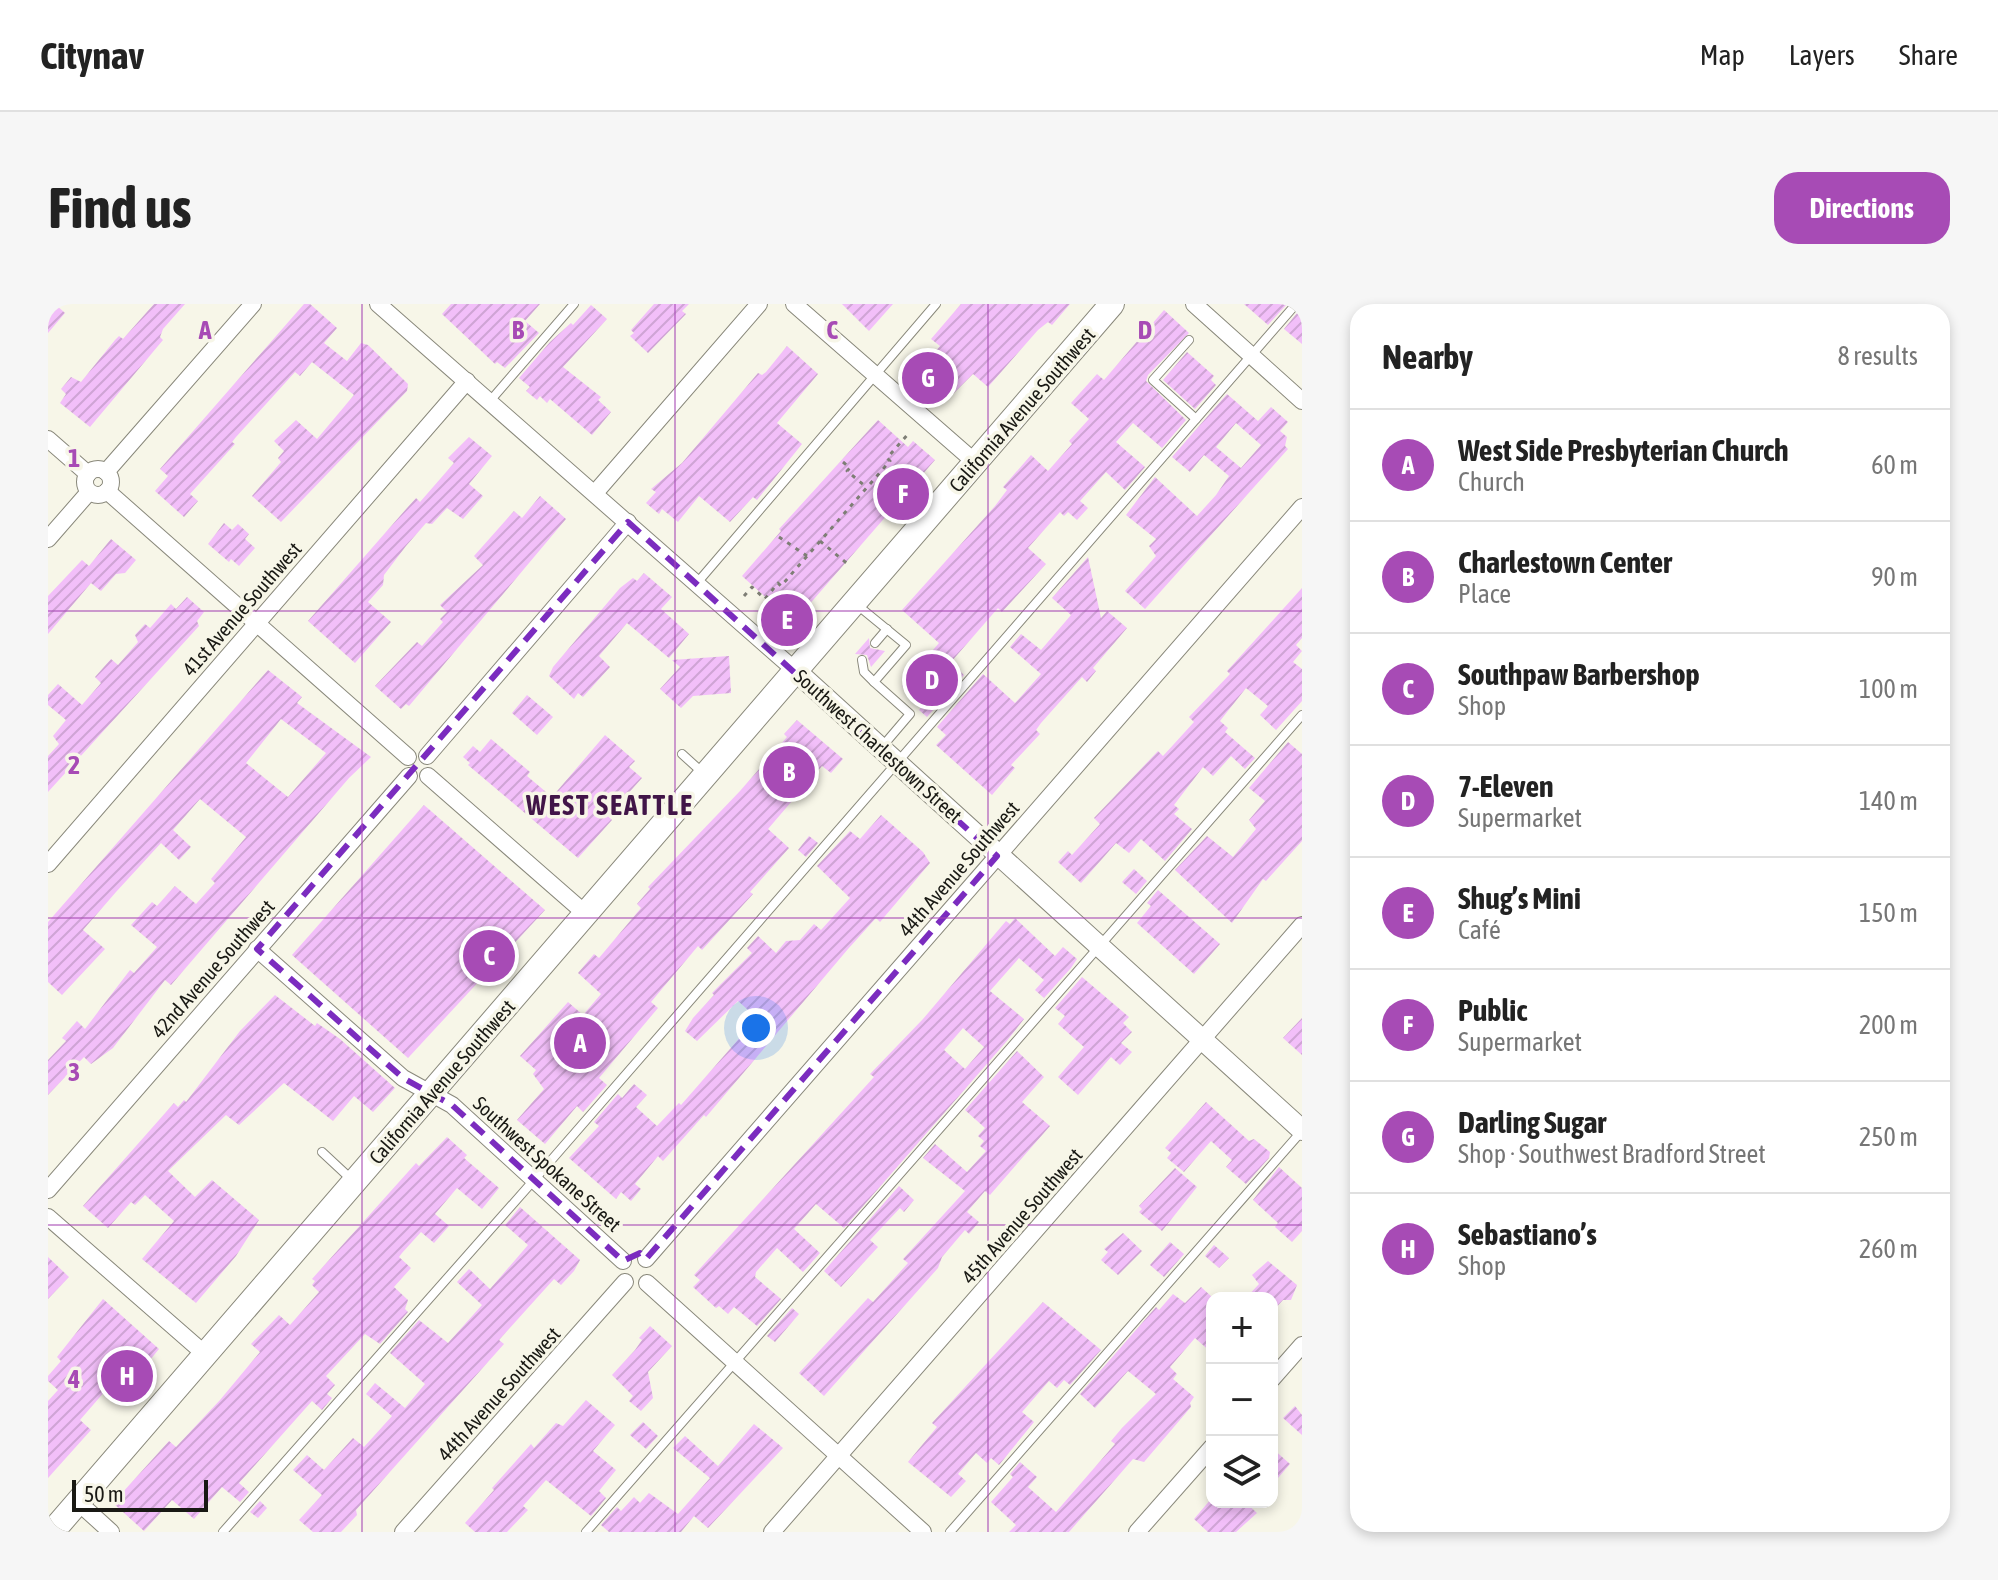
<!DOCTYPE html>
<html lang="en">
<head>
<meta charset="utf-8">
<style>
	:root { --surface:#fff; --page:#f6f6f6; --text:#222; --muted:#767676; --line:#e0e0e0; --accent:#a74bb5 }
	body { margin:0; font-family:"Asap Condensed",sans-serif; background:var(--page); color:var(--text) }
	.controls { position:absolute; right:24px; bottom:24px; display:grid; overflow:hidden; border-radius:16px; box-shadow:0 4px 12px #0003 }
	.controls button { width:72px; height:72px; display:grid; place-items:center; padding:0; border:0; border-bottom:2px solid var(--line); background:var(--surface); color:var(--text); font:40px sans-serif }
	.scale { position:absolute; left:24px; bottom:20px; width:136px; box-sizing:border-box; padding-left:8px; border:4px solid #191914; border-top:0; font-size:22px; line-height:28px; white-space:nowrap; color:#191914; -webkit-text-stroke:6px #f7f6e8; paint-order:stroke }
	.you { position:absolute; left:708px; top:724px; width:28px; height:28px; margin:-20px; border:6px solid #fff; border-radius:50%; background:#1a73e8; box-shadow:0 0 0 12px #1a73e833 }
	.badge { display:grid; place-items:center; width:52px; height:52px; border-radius:50%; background:var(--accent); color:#fff; font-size:26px; font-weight:700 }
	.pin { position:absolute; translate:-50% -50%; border:4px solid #fff; box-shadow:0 2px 8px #0006 }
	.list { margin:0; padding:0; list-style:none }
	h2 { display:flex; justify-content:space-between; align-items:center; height:104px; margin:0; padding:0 32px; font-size:34px }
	h2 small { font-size:26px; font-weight:400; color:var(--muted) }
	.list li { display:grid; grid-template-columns:52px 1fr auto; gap:24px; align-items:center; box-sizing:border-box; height:112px; padding:0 32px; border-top:2px solid var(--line) }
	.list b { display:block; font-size:30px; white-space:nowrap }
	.list p { margin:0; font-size:26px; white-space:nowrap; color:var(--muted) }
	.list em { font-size:26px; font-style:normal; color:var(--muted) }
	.icon { flex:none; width:44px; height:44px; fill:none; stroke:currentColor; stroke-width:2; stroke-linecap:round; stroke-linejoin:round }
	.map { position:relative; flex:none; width:1254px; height:1228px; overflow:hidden; border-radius:24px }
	header { display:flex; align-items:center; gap:48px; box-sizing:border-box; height:112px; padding:0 40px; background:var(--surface); border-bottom:2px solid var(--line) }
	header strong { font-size:38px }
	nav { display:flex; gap:44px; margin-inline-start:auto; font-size:28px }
	.intro { display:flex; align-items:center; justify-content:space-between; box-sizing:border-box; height:192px; padding:0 48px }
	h1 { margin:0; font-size:56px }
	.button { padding:20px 36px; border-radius:24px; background:var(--accent); color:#fff; font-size:28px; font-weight:700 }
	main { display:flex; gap:48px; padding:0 48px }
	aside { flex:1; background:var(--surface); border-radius:24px; box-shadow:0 4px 12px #0003 }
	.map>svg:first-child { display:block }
</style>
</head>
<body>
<header>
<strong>Citynav</strong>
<nav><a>Map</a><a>Layers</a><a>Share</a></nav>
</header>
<div class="intro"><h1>Find us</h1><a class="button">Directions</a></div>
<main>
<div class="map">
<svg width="1254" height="1228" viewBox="0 0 1254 1228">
	<defs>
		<pattern id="building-hatch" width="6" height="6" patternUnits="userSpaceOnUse" patternTransform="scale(2)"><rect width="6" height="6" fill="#f2bff9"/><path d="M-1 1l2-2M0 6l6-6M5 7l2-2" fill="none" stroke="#cfa4d5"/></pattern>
	</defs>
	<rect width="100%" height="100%" fill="#f7f6e8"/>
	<g fill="url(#building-hatch)" fill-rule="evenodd">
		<polygon points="0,0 7,0 17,9 0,29"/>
		<polygon points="106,0 137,0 115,25 112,33 115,36 42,123 12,99 18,90 13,85 23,73 33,78 67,36 71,32 75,35"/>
		<polygon points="256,0 262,0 289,24 276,39 299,57 313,39 320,41 360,80 359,87 233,218 204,192 233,158 230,154 236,147 226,137 248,116 269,135 306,91 264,58 252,72 247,68 188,133 184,138 187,140 142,190 150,197 136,213 107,187 120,172 112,165"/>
		<polygon points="403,0 492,0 477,17 491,29 457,64 449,58 447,60 394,10"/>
		<polygon points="606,0 641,0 634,7 638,10 600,49 582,32 586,29 583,26"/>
		<polygon points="794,0 845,0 821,27"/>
		<polygon points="913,0 1022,0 1004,21 1000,18 990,26 940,83 925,70 903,92 896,85 893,89 884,83 867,70 892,42 883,35"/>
		<polygon points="1196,0 1239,0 1220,21"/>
		<polygon points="543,1 559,15 515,63 553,93 550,96 563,108 544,131 502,95 499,99 492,92 489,96 478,87 482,83 471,74 502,38 523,19 525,21"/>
		<polygon points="1254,3 1254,40 1236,25"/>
		<polygon points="1116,6 1141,29 1100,71 1098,77 1138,116 1114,144 1085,119 1068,138 1097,163 1077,186 1058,168 1032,197 1040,204 1029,216 1020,208 1016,212 1012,208 980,244 998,260 954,308 950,304 903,358 916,371 879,413 871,406 874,402 854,382 891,339 854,306 947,202 959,186 955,183 983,151 1000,167 1024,140 1021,137 1041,115 1023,99 1049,70 1056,76"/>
		<polygon points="739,42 770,70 729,119 754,140 709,196 705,193 682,218 651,192 630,218 614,205 611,210 598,199 608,188 603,185 634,159 710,69 714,71 718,68"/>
		<polygon points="1139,48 1166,72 1163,76 1168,81 1147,105 1115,76"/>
		<path d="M1179,90L1210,117L1223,103L1240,118L1232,127L1239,133L1237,142L1240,145L1097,305L1077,287L1108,252L1101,242L1108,235L1078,211L1107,173L1149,212L1168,191L1181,172L1156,151L1142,168L1124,153ZM1188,119L1213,141L1193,164L1168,143Z"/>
		<polygon points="830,116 860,143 865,137 887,156 739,326 717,306 723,298 694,272 733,227 731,225"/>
		<polygon points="421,133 444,152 421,180 435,192 415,215 399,204 384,220 378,219 358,242 336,271 335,281 320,298 343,318 307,359 260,317 359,204 368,194 372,198 406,159 400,154"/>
		<polygon points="492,192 518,215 361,402 358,400 353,405 327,382 369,338 374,342 395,318 392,315 399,308 392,301 435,261 426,252 466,207 474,214"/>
		<polygon points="176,219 184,226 190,220 201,230 197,235 207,244 191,262 183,255 181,258 160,240"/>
		<polygon points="63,235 88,256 77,269 68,270 53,287 43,279 0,330 0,292 34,256 41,262"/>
		<polygon points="1040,253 1053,314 1059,307 1079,324 1045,364 1048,367 1039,378 1034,373 993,419 988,426 992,430 963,461 967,464 944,491 888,441 898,431 889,423 935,370 967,399 993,370 962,343 973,330 993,346 1023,311 1004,294"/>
		<polygon points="596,269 624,293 613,305 641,330 621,354 579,319 551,352 562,363 535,393 530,389 526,395 501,372 505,363 572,284 585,274 589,277"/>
		<polygon points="1254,284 1254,334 1248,341 1254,347 1245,358 1254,365 1254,397 1228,426 1212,411 1220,402 1198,384 1172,417 1180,424 1177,428 1207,454 1197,465 1183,452 1165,472 1155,463 1126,501 1131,505 1126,510 1144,525 1117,557 1093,535 1081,549 1068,539 1033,579 1010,558 1020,547 1024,551 1052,520 1046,514 1110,447 1115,452 1126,440 1146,418 1141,413 1182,370 1179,367"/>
		<polygon points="139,293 156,308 149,317 151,322 0,488 0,452 11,440 5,432 18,416 0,401 0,391 10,380 34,401 53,379 47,373 63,355 70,361 90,338 87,331 97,320 102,324 123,300 128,305"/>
		<polygon points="821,334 822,344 837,347 823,363 819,351 807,350"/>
		<polygon points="681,352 683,389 645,392 633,404 612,385 632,363 624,356"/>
		<path d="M220,366L254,393L249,399L323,453L301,474L123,681L117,676L65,744L43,760L36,753L0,791V756L18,737L14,734L29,717L37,725L82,666L86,669L109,643L83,621L104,598L109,602L127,582L148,600L167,579L163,575L198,533L152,495L125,526L143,543L131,556L113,539L68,588L35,626L57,645L14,691L0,678V618ZM233,415L278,449L240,493L198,459Z"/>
		<polygon points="479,391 505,413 489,431 464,409"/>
		<polygon points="749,416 795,455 783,469 774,462 720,525 741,544 702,588 705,590 654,646 650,642 603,698 610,704 551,774 559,781 535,808 529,802 497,840 469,816 496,785 485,770 488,766 472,752 520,698 535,711 553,690 530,669 546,650 551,654 593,604 589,600 602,585 600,583 692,487 739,433 736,430"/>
		<polygon points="557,431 587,457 581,463 594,474 560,512 564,516 530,554 420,461 422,459 415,453 425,442 432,448 443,435 482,468 479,472 504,493"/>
		<polygon points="1240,438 1254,450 1254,537 1218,577 1215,575 1184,619 1127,566 1159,532 1185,553 1208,525 1201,516 1217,497 1201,484"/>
		<polygon points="376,501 497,606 360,754 244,651"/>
		<polygon points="833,511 875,548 882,559 832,618 828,614 800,645 658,813 656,811 615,857 610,852 587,880 593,885 583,897 573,888 568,895 521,854 551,822 546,818 570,790 574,794 586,780 599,791 588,803 609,822 631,799 633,801 709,714 690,697 649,737 637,727 645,714 666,691 664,689 704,649 699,644 710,632 728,649 738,637 752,636 766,620 773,626 802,594 769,562 802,527 812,535"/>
		<polygon points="761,532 770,539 758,553 750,546"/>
		<polygon points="1086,565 1099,577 1088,590 1074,578"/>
		<polygon points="1110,586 1172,640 1146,670 1089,619 1103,602 1099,599"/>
		<path d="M967,614L1007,652L1015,643L1029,655L1023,664L996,694L987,686L996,676L971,654L942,687L976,715L958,738L796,924L768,900L746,925L772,949L755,968L729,944L708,968L707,973L733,995L709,1022L686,1003L680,1010L671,1002L668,1004L645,983L652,976L646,971L826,773L822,770L875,715L958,617L962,620ZM915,724L936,743L917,765L896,746Z"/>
		<polygon points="1034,673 1081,713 1075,719 1084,728 1073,739 1084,748 1072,761 1063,753 1030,791 1010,773 1036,743 1010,720 1017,712 1007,704"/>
		<polygon points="227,691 267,722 269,719 292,735 347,784 325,808 306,792 285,817 236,779 191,821 178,811 120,867 147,893 164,876 211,916 188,952 148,999 94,955 126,917 97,891 87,901 83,898 60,924 35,902 126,799 130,803 136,796 138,798 192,727"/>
		<polygon points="1254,714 1254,751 1235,734"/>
		<polygon points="969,747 996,773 974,798 1002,822 942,891 937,887 919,908 931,918 921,930 917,926 894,953 890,964 776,1092 751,1069 820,994 825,998 860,959 855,955 917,887 875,854 887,840 919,868 938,847 932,842 936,837 930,832 937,824 917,806"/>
		<polygon points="1158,798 1201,837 1206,835 1222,848 1221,854 1198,880 1178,863 1184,856 1163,837 1136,868 1119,854 1123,849 1117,844"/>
		<polygon points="399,833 419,851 416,854 451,884 434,905 409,884 387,910 401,922 386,939 373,928 354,949 351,953 363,964 346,983 360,996 357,1005 360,1008 332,1040 317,1030 278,1072 287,1081 279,1090 284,1094 274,1106 264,1097 191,1179 201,1188 192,1198 174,1183 146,1215 124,1196 96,1227 65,1199 121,1137 128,1143 172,1096 212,1048 203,1040 231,1011 242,1021 271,988 264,981 267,977 264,975 368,859 371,862"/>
		<polygon points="1231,863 1254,884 1254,927 1244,938 1227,923 1230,919 1205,896"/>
		<polygon points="1127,864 1149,883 1114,927 1091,908 1094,905 1091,902"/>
		<polygon points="851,882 866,896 856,908 852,904 822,936 830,943 793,983 776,967"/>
		<polygon points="472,903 532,956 526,967 513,981 506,975 451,1036 456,1040 308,1206 309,1211 293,1228 265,1228 251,1216 274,1191 245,1166 259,1151 276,1166 305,1134 316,1143 344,1112 318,1090 327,1079 357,1104 377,1080 342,1049 371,1016 400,1039 434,1001 409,978 421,965 442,985 480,941 457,921"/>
		<polygon points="1075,929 1094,947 1070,971 1053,956 1060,948 1056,945"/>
		<polygon points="1122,938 1136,950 1116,973 1102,961"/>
		<polygon points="1166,941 1181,954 1171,964 1157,952"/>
		<polygon points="0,953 21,973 0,995"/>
		<polygon points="1220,957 1249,981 1243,996 1235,996 1224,1008 1224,994 1198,994 1211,980 1204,971"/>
		<polygon points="1153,983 1164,993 1164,1049 1147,1034 1122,1063 1129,1070 1125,1075 1146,1093 1142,1099 1143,1103 1096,1158 1085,1155 1021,1228 961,1228 968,1221 943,1198 965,1173 962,1170 972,1158 989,1173 980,1183 1008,1208 1067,1140 1063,1137 1074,1124 1108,1090 1080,1067 1047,1104 1032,1090 1108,1003 1111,1006 1125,990 1137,999"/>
		<polygon points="55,995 111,1045 69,1096 58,1086 32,1116 43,1126 0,1174 0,1097 10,1086 0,1077 0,1072 13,1057 9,1053"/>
		<polygon points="995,998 1053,1046 1022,1081 1016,1076 1009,1084 1001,1077 974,1108 986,1118 951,1161 943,1154 939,1159 928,1149 910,1170 918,1177 903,1193 860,1158 889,1123 884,1119"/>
		<polygon points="744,1004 751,1010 727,1038 719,1032"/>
		<polygon points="602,1022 624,1042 600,1068 605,1094 593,1107 581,1097 585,1092 564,1071 587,1046 594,1036 591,1034"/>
		<polygon points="538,1096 567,1121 545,1147 568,1166 551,1187 558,1194 543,1212 498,1176 475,1202 480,1206 459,1228 427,1228 417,1219 446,1186 444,1184 483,1140 486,1144 508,1119 515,1122"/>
		<polygon points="1247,1102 1254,1111 1254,1131 1235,1114"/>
		<polygon points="595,1118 610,1132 598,1145 582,1131"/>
		<polygon points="706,1120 735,1144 660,1224 646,1212 633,1228 561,1228 553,1221 569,1203 573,1207 586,1193 592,1199 601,1189 630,1210 662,1174 625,1144 637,1132 670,1162"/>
		<polygon points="1224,1144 1242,1160 1224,1181"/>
		<polygon points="1163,1195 1164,1198 1197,1198 1209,1209 1188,1228 1160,1228 1146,1215"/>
		<polygon points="212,1197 219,1204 210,1214 202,1208"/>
	</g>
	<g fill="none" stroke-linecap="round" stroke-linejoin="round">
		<g stroke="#89887b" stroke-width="10">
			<g id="service">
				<polyline points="1141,36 1105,76 1148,115"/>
				<polyline points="442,97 526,0"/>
				<polyline points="649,279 888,0"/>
				<polyline points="808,300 858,341 826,378 862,410 833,444"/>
				<polyline points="827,339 839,325"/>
				<polyline points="814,356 816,368 826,378"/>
				<polyline points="634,450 655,469"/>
				<polyline points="274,848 303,875"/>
				<polyline points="175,1228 486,876 1248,0"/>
				<polyline points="538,1228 1254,411"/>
				<polyline points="902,1228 1253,828"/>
			</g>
		</g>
		<g stroke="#89887b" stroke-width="18">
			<g id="minor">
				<polyline points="330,0 749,368"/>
				<polyline points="746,0 928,159"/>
				<polyline points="1146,0 1254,97"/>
				<polyline points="0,135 40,170"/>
				<circle cx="50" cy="178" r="13"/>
				<polyline points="58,168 205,0"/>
				<polyline points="59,187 360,453"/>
				<polyline points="547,189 711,0"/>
				<polyline points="0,235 41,188"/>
				<polyline points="379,452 580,218"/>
				<polyline points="380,472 539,611"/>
				<polyline points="0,560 419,77"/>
				<polyline points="209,645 355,774 404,801 575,957"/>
				<polyline points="0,886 361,472"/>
				<polyline points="0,913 158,1051"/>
				<polyline points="598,955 1254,203"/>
				<polyline points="599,979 875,1228"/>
				<polyline points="1224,1075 1254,1041"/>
				<polyline points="30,1198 63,1228"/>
				<polyline points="355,1228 577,978"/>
				<polyline points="724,1228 1254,621"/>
				<polyline points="1089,1228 1164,1143"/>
			</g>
		</g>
		<g stroke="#89887b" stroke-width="22">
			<polyline id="tertiary" points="749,368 1254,826"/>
		</g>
		<g stroke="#89887b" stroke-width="26">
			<polyline id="secondary" points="4,1228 1064,0"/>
		</g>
		<g stroke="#7e7e75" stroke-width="3" stroke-dasharray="4 6" stroke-linecap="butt">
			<polyline points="795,158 802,164 799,167 817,182"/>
			<polyline points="731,233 759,252"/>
			<polyline points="772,237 802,262"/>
			<polyline points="696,292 704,283 717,295 730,279 733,282 842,157 839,154 861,129"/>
		</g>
		<use href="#service" stroke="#fff" stroke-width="8"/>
		<use href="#minor" stroke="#fff" stroke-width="16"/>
		<use href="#tertiary" stroke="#fff" stroke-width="20"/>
		<use href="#secondary" stroke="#fff" stroke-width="24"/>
	</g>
	<path fill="none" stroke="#7b2cbf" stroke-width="6" stroke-dasharray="16 10" stroke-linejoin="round" d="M580,218L949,552L598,955L592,949L575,957L404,801L355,774L209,645Z"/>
	<path fill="none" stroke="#a74bb5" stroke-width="2" stroke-opacity="0.55" d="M314,0V1228M627,0V1228M940,0V1228M0,307H1254M0,614H1254M0,921H1254"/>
	<g text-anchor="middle" stroke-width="7" stroke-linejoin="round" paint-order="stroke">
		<g font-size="20" fill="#191914" stroke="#f7f6e8">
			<text transform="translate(974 106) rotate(-49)" y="7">California Avenue Southwest</text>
			<text transform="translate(194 305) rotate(-49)" y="7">41st Avenue Southwest</text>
			<text transform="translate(830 442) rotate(42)" y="7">Southwest Charlestown Street</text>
			<text transform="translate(911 565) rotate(-49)" y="7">44th Avenue Southwest</text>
			<text transform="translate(165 665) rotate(-49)" y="7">42nd Avenue Southwest</text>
			<text transform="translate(394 778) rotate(-49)" y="7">California Avenue Southwest</text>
			<text transform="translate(499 860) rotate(42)" y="7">Southwest Spokane Street</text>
			<text transform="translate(974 912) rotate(-49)" y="7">45th Avenue Southwest</text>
			<text transform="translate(451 1090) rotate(-48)" y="7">44th Avenue Southwest</text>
		</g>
		<g font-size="28" font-weight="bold" letter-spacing="2" fill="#411548" stroke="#f7f6e8">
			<text x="562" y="511">WEST SEATTLE</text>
		</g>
	</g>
	<g font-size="26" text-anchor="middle" font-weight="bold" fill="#a74bb5" stroke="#f7f6e8" stroke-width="7" stroke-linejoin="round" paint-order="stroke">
		<text x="157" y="35">A</text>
		<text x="470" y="35">B</text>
		<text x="784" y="35">C</text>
		<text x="1097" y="35">D</text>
		<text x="26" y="163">1</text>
		<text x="26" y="470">2</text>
		<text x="26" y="777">3</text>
		<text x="26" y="1084">4</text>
	</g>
</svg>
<div class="controls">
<button>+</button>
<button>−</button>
<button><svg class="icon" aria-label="layers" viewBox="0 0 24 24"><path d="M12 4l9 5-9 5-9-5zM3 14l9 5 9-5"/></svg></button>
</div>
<div class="scale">50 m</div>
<div class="you"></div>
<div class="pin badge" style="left:532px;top:739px">A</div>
<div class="pin badge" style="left:741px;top:468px">B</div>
<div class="pin badge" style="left:441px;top:652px">C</div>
<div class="pin badge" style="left:884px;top:376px">D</div>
<div class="pin badge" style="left:739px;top:316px">E</div>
<div class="pin badge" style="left:855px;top:190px">F</div>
<div class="pin badge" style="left:880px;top:74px">G</div>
<div class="pin badge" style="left:79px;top:1072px">H</div>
</div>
<aside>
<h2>Nearby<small>8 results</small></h2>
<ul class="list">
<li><span class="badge">A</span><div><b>West Side Presbyterian Church</b><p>Church</p></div><em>60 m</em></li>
<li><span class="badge">B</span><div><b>Charlestown Center</b><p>Place</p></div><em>90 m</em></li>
<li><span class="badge">C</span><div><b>Southpaw Barbershop</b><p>Shop</p></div><em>100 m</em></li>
<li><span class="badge">D</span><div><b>7-Eleven</b><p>Supermarket</p></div><em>140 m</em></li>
<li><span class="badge">E</span><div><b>Shug’s Mini</b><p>Café</p></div><em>150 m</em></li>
<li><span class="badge">F</span><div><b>Public</b><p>Supermarket</p></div><em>200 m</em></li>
<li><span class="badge">G</span><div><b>Darling Sugar</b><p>Shop · Southwest Bradford Street</p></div><em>250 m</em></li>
<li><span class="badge">H</span><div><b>Sebastiano’s</b><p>Shop</p></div><em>260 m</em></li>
</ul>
</aside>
</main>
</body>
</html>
